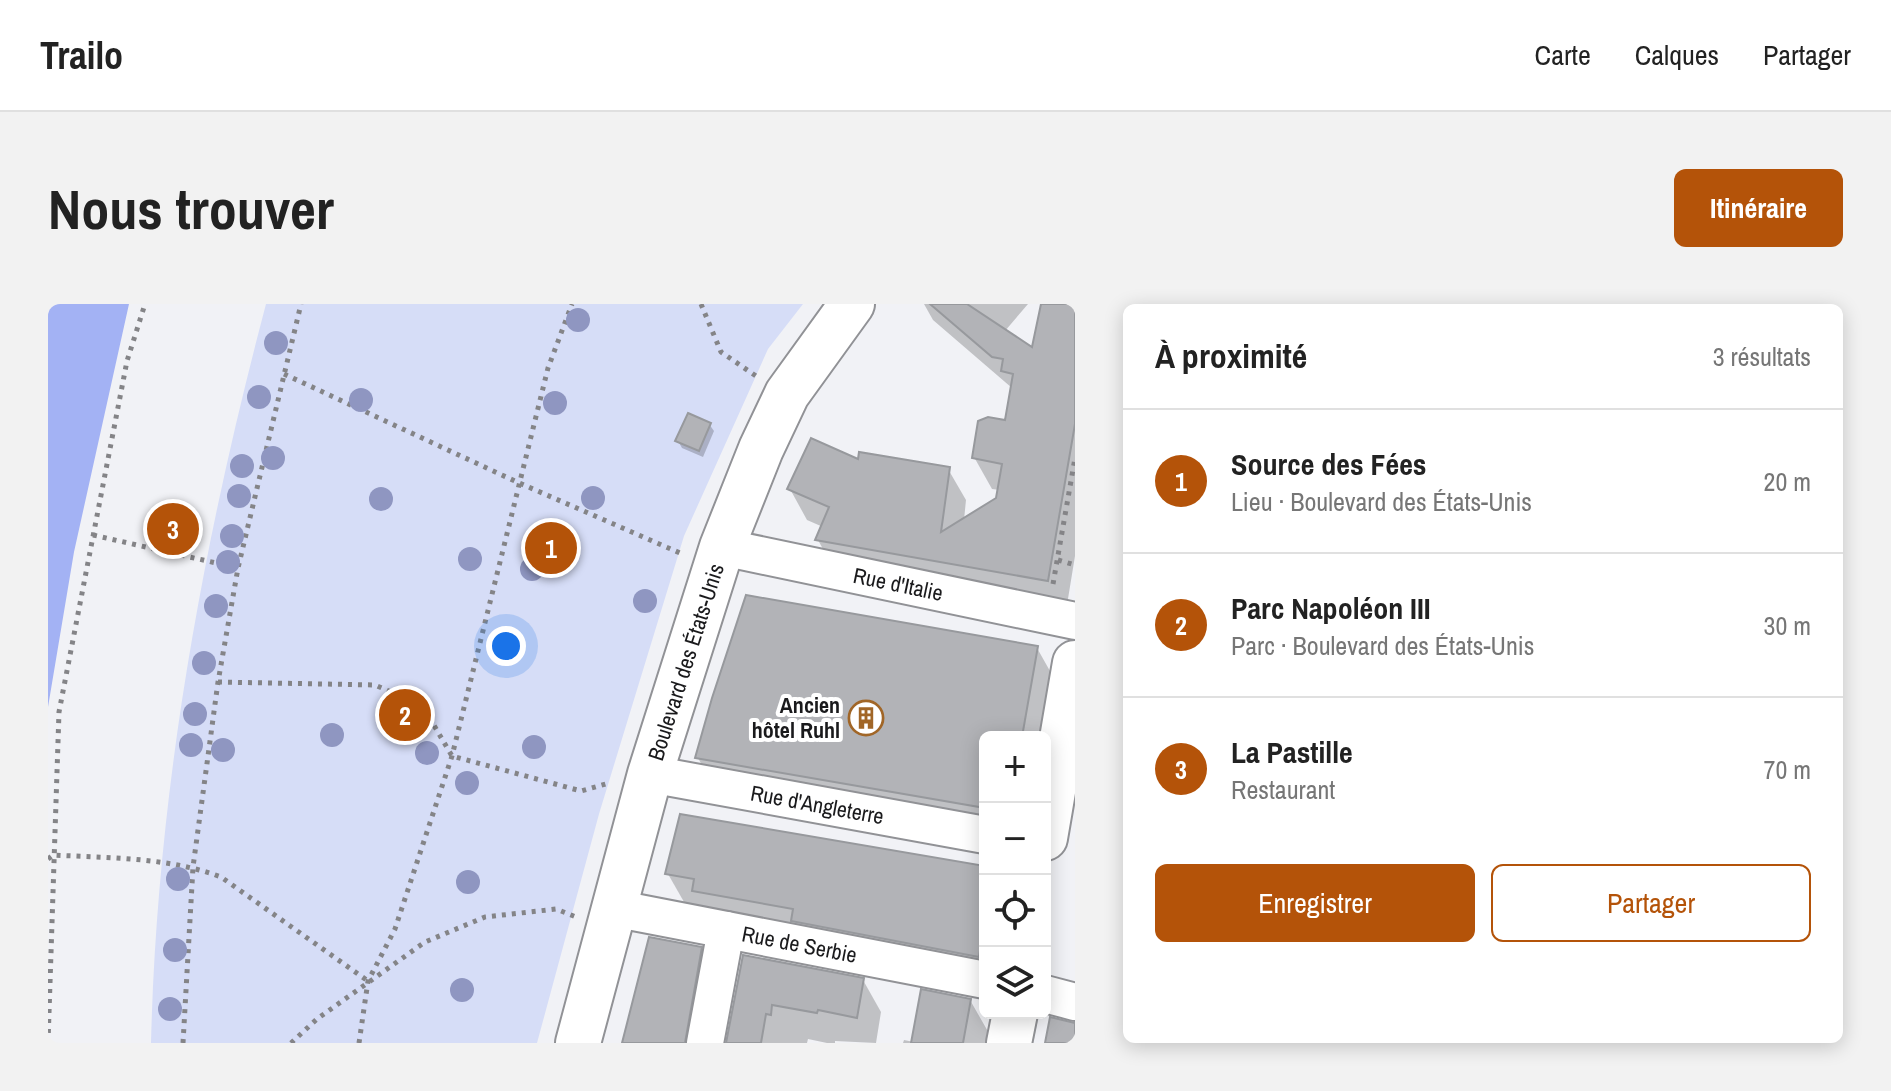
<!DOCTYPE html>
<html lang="fr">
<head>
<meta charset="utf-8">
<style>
	:root { --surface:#fff; --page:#f2f2f2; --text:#222; --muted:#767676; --line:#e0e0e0; --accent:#b45309 }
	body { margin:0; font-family:"Archivo Narrow",sans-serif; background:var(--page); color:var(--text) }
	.controls { position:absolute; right:24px; bottom:24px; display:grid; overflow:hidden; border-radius:12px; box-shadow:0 4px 20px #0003 }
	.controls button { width:72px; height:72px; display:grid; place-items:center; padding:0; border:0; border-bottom:2px solid var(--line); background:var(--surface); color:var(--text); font:40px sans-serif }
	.you { position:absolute; left:458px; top:342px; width:28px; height:28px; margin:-20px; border:6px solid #fff; border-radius:50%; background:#1a73e8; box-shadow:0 0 0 12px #1a73e833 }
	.badge { display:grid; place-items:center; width:52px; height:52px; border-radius:50%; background:var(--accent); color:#fff; font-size:26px; font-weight:700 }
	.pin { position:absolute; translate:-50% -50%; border:4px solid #fff; box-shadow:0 2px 8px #0006 }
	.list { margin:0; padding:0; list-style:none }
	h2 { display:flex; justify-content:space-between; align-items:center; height:104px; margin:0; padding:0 32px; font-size:34px }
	h2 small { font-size:26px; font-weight:400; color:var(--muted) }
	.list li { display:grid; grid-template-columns:52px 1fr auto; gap:24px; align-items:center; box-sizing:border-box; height:144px; padding:0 32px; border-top:2px solid var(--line) }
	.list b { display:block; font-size:30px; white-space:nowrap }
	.list p { margin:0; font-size:26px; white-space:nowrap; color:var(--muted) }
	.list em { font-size:26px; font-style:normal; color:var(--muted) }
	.actions { display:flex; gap:16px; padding:24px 32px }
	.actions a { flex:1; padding:18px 0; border:2px solid var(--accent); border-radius:12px; text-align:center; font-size:28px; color:var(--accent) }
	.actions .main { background:var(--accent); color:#fff }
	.icon { flex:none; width:44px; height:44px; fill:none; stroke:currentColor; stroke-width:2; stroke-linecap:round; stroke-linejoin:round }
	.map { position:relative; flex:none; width:1027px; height:739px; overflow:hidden; border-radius:12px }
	header { display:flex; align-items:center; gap:48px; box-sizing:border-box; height:112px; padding:0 40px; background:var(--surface); border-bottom:2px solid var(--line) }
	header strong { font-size:38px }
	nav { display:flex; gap:44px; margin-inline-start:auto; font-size:28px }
	.intro { display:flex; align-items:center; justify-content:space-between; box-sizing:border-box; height:192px; padding:0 48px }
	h1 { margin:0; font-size:56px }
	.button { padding:20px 36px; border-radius:12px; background:var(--accent); color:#fff; font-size:28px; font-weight:700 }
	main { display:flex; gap:48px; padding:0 48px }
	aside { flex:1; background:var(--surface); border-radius:12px; box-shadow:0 4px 20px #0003 }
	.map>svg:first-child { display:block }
</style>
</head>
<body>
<header>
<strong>Trailo</strong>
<nav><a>Carte</a><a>Calques</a><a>Partager</a></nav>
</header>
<div class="intro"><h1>Nous trouver</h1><a class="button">Itinéraire</a></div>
<main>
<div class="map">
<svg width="1027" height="739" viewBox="0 0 1027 739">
	<rect width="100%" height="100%" fill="#f1f2f6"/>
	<path fill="#d6ddf7" d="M218,0H755L720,45L636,232L551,510L489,739H103C109,489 154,242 218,0Z"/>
	<polygon fill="#a3b2f4" points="0,0 81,0 26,248 0,403"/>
	<g fill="#0003">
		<polygon points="876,0 980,0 957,27 986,46 995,0 1027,0 1027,252 1018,307 787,267 770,236 775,223 759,216 742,185 812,158 900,165 918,196 916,216 950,195 952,186 944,185 926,153 959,118 964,84 885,16"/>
		<polygon points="661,120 666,127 655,153 634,144 630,137"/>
		<polygon points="141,217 145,224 140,248 114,242 110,235"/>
		<polygon points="989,344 1011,383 997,433 937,433 937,539 672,493 650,454"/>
		<polygon points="937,564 937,685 640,605 620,570"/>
		<polygon points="652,644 671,676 659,739 576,739"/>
		<polygon points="696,653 815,676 833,708 828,739 787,737 787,739 779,739 760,735 759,739 680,739"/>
		<polygon points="922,696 942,731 940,739 855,739 856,736 866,738"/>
	</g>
	<g fill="#b2b3b7" stroke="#97999d" stroke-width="2">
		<polygon points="882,0 919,0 984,43 993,0 1027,0 1027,120 1000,277 767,236 781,203 739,185 763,134 810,155 811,148 902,163 893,228 948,194 954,160 924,154 930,117 940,113 957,116 965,70 953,67 955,55 944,53"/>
		<polygon points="640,109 663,119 651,147 627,137"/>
		<polygon points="113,208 142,215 136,241 108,236"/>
		<polygon points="698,291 990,342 974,433 937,433 937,504 647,454 664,394"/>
		<polygon points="632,510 937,562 937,616 931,653 743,617 745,605 644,587 646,575 617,570"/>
		<polygon points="601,633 654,643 637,739 574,739"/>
		<polygon points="695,651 816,674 809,714 770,706 769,709 724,701 723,711 718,710 713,739 678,739"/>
		<polygon points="873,685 923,695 915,739 863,739"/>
		<polygon points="1002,713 1027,719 1027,739 997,739"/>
	</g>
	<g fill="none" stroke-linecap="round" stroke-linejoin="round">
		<g stroke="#919296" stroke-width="40">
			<g id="minor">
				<path id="s1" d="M674,243L1027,317"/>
				<path id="s2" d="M602,470L937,531"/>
				<path id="s3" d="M565,604L937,676"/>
				<polyline points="997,690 1027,698"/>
				<polyline points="657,739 678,626"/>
			</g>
		</g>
		<g stroke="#919296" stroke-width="48">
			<g id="tertiary">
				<polyline points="997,534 1027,359"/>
				<polyline points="961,739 967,709"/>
			</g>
		</g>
		<g stroke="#919296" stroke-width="48">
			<g id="secondary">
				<path id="s4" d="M530,739L602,470L674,243L713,145L739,90L804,0"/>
			</g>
		</g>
		<g stroke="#848487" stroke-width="5" stroke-dasharray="4 6" stroke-linecap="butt">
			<polyline points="653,0 673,48 708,72"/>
			<polyline points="236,70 469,178 632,249"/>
			<polyline points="45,231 190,264"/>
			<polyline points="1010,256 1027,261"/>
			<polyline points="1005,280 1027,154"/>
			<polyline points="170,378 327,381 352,392 384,418 404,452 533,487 561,479"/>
			<path d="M0,555L5,551C61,554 120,553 173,573L320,677"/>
			<polyline points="0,739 11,408 79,57 97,0"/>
			<polyline points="135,739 145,563 170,378 190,264 253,0"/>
			<polyline points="243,739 269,715 377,638 437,613 508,605 528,613"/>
			<polyline points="311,739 320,677 347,625 404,452 500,64 524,0"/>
		</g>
		<use href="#minor" stroke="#fff" stroke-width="36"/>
		<use href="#tertiary" stroke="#fff" stroke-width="44"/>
		<use href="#secondary" stroke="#fff" stroke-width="44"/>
	</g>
	<g fill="#8f96c1">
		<circle cx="530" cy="16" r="12"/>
		<circle cx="228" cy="39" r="12"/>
		<circle cx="211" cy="93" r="12"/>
		<circle cx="313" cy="96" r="12"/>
		<circle cx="507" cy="99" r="12"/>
		<circle cx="225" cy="154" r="12"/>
		<circle cx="194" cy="162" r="12"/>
		<circle cx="191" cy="192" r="12"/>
		<circle cx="545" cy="194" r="12"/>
		<circle cx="333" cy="195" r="12"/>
		<circle cx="184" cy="232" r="12"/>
		<circle cx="422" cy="255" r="12"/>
		<circle cx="180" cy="258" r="12"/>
		<circle cx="484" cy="265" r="12"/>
		<circle cx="597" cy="297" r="12"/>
		<circle cx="168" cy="302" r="12"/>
		<circle cx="156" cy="359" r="12"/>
		<circle cx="147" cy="410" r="12"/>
		<circle cx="284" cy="431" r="12"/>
		<circle cx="143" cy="441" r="12"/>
		<circle cx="486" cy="443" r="12"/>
		<circle cx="175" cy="446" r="12"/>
		<circle cx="379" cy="449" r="12"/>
		<circle cx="419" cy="479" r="12"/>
		<circle cx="130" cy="575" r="12"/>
		<circle cx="420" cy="578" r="12"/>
		<circle cx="127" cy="646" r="12"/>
		<circle cx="414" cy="686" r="12"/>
		<circle cx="122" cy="705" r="12"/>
	</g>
	<defs>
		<g id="building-ring" transform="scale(1.8)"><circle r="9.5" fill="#fff" stroke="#a16627" stroke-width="1.5"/><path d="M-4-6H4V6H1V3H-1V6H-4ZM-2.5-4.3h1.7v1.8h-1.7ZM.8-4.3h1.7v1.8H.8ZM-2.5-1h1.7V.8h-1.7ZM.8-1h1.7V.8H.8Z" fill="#a16627"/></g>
	</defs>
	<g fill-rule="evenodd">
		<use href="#building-ring" x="818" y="414"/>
	</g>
	<g text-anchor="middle" stroke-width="8" stroke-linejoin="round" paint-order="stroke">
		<g font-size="22" fill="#1a1a1c" stroke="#fff">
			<text dy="8" stroke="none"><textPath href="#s1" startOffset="180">Rue d'Italie</textPath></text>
			<text dy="8" stroke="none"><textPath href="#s4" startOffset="396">Boulevard des États-Unis</textPath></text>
			<text dy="8" stroke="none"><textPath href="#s2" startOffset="170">Rue d'Angleterre</textPath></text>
			<text dy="8" stroke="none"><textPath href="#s3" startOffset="190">Rue de Serbie</textPath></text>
		</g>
		<g font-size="22" font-weight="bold" fill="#1a1a1c" stroke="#fff" text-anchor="end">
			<text x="792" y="409">Ancien<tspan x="792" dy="25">hôtel Ruhl</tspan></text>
		</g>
	</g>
</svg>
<div class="controls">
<button>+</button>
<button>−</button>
<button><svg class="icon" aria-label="locate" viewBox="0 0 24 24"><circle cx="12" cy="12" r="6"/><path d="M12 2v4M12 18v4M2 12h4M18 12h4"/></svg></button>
<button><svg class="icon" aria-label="layers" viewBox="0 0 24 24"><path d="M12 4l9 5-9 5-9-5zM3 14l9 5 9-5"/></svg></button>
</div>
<div class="you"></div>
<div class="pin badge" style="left:503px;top:244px">1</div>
<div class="pin badge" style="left:357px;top:411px">2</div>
<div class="pin badge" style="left:125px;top:225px">3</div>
</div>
<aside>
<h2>À proximité<small>3 résultats</small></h2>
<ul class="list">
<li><span class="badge">1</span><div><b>Source des Fées</b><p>Lieu · Boulevard des États-Unis</p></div><em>20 m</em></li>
<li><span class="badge">2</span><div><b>Parc Napoléon III</b><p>Parc · Boulevard des États-Unis</p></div><em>30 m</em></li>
<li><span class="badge">3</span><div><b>La Pastille</b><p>Restaurant</p></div><em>70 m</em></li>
</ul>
<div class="actions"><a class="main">Enregistrer</a><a>Partager</a></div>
</aside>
</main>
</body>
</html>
